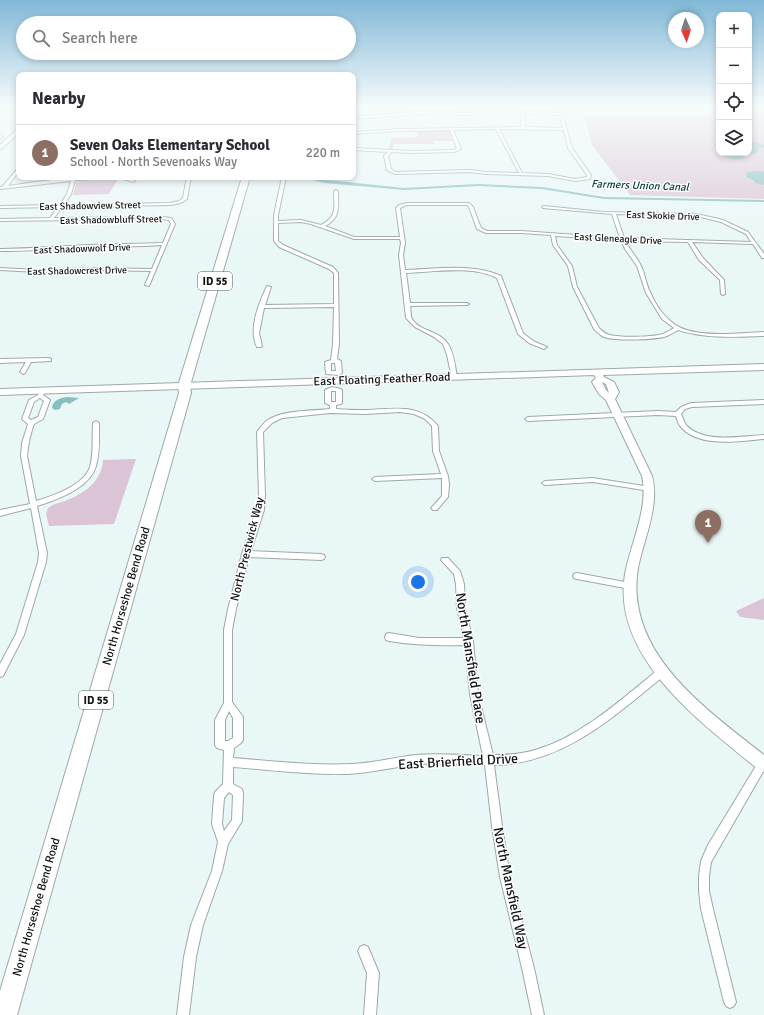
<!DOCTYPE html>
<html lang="en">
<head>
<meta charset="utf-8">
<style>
	:root { --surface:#fff; --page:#f2f2f3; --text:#2b2b33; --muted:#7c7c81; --line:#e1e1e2; --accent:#b042a1 }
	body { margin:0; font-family:Signika,sans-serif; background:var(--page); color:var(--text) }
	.controls { position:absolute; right:12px; top:12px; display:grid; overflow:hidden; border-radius:8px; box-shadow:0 2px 6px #0003 }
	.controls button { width:36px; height:36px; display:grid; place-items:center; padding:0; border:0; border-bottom:1px solid var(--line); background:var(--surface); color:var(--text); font:20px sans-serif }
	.compass { position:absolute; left:668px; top:12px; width:36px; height:36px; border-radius:50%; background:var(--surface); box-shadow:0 2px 6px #0003; rotate:177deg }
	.you { position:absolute; left:418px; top:582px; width:14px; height:14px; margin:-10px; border:3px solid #fff; border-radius:50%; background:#1a73e8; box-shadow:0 0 0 6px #1a73e833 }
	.badge { display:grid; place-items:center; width:26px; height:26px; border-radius:50%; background:var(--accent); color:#fff; font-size:13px; font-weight:700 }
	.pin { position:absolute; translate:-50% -33px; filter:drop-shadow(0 1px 2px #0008) }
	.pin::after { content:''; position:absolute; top:21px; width:14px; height:12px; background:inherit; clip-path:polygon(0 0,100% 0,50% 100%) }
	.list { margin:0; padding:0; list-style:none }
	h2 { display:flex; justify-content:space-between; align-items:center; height:52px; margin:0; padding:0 16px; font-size:17px }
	h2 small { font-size:13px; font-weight:400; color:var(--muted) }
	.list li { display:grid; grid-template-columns:26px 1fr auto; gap:12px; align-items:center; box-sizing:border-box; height:56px; padding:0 16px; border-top:1px solid var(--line) }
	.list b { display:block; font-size:15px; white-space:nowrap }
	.list p { margin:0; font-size:13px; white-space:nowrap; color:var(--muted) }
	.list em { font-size:13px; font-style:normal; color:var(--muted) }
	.icon { flex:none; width:22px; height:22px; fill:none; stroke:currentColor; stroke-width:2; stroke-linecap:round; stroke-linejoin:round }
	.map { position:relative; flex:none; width:764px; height:1015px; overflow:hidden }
	.search { position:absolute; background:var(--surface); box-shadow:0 2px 6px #0003; left:16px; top:16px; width:340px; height:44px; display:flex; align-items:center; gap:10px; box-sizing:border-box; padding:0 14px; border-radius:22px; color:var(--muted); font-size:15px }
	.panel { position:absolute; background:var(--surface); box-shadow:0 2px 6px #0003; left:16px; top:72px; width:340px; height:108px; border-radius:8px }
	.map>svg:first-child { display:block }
</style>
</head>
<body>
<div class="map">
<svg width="764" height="1015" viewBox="0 0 764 1015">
	<rect width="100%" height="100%" fill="#eaf7f7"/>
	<g fill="#dbc4d6">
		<polygon points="749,105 764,105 764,199 630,195 592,145 584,116 719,115 719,153 749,153"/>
		<polygon points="416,130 449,130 453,141 433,141 434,144 394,144 392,150 388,150 392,138 418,137"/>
		<polygon points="118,179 109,194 73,195 76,183 80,181"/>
		<path d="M136,459L114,524L49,526L46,514L48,508C53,504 59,503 65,501C84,494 102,481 103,460Z"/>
		<polygon points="764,598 764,620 740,617 736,611"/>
	</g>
	<g fill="#88bebe">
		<path d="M749,140L764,145V147L759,148L757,153L747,155L742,159C733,160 729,160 723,153H749Z"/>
		<polygon points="764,171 764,185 754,183 755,181 746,177 747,172"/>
		<path d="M67,397L79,398L69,404L66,402L62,404L60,409L55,410L52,408C53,400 60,398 67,397Z"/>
	</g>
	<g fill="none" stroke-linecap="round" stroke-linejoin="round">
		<polygon fill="#88bebe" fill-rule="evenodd" points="299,177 404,188 478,184 542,187 604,197 764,200 764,202 604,199 542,189 478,186 404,190 325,183"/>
		<g stroke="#9da9a9" stroke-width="2">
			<g id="street">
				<polygon points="475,105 477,105 480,112 474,115 417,114 353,119 353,117 417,112 474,113 477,112"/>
				<polygon points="578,105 580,105 587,107 635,107 635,105 637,105 638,108 587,109"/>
				<polygon points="698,105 705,105 697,107"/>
				<path d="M525,112L562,113L572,148L591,175L590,179L575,181L548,176L486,174L470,172L395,174L387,170L384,156L388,152L353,150V148L410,151L454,150L457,149L450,130L401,131L353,134V132L401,129L521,127L522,114ZM524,114L560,115L563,128L525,127ZM496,129L519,173L486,172L470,170L396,172L391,169L388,156L391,152L410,153L454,152L461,149L453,130ZM499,129L564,130L568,148L587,175V177L575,179L548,174L522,173Z"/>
				<path d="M18,168H19V171L8,186C40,181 72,177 104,177C115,177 126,176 135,181L133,182L120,178L75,180L71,194L64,205L170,203L179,201L183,198L187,177H191L187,199L181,203L170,205L62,207L54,218L162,217L171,218L175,224L149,286L145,285L151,271L93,270L38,272L0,270V268L38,270L93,268L152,269L162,245C137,247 112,246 87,247C58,249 29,251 0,251V249C30,249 59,246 89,245C114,244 138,244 163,243L171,224L169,220L162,219L0,221V219L50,218L58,207L0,208V206L60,205L67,194L71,181L0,189V187L3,186Z"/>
				<path d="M282,177H286L278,215V221L301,220L321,225C338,216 334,207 334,191L336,190L338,191C338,207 341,218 325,226L354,237H400L396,208L399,205L407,203H469L473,207L481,228L487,231H521L620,238L612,214L543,208L542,207L544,206L603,212L697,214L723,220L748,232L764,254V258H762L753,244L692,242L703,258L724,280L725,294L723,295L721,294L720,280L699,260L688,242L625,241C630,250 637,257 641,266C645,274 646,284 650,292C656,306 666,320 679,327C701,338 740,333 764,332V336C735,337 707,339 678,330C675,332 671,334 667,336C656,340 616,341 604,337C600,335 597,332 594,329L573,287L568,266L553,245L551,235L521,233H486L477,229L469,207L467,205H407L400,208L405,243L403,255L405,270C435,269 474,263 501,276L523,333L533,341L547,347L544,349L529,343L518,334L497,278C472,265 433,272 406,273L410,303H467L469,304L467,305L410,306C411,310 410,315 412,319C419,331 440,331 448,344C454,353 455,366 457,377L456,378H452L447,355L443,344L434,337L415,327L406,318L399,255L401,243L400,239H354L311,224L301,222L278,223V241L283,245L333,267L338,273L339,344L337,359L341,361L342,373L339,375L326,374L325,362L331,360L333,344L334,307L264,308L259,333L262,346L261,347H257C248,329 259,303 267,286L271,287L265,305L334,304V273L329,269L279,247L274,241V215ZM616,214L697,216L721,222L746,234L751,242L624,238ZM555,236L621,240L625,249L637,266L646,293L662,319L674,328C671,330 667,332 663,334C652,337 621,338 610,335C605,334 602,331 599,328L577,287L572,266L557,245ZM331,363H335L336,371H331Z"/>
				<polygon points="49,358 51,359 51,361 31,362 25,373 23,374 20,372 26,362 0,363 0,359"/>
				<path d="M332,387L341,389L342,390V403L341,404L336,405V409C347,410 357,410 368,410C394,409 419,403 438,426L439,451L448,476L449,485L448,497L437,510H433L431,508L433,506L442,496V478L375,481L372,479L375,477L441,474L433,451L432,426L425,419L414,414L400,412L366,414L330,413L282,418L272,423L263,432L265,496L264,510L251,551L321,554L324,555L325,557L324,559L321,560L249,557L236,609L232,630V702L243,717V740L241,743L234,748L233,758C273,761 313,766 352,764C374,763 395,757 416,755C438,753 461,755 483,756L470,694L465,645C439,646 414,645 389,641L386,640L385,637L386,634L389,633L419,638H464L457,608L456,584L454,574L441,560L442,558H448L460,571L464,584L465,608L473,641L478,694L493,755C508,755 524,754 538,749C582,736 624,697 659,669L662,668L665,669L666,672L665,675C614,716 564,764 494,765L502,826L510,877L534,968L544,1015H532L522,968L500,877L492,826L485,765C462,765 440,762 418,764C394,767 370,773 346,774C308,775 271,770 233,767V784L242,789L243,793L242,821L228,844L222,871L203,925L196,957L189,1015H177L184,957L191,925L212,871L218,842L212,824L214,796L215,792L223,784L224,750L217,748L215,745V720L224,703V630L228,609L242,554L256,510L259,496L257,432C260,428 263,423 268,420C283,410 312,411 330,409V405L325,403V390ZM331,391H336V402H331ZM229,711L233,718V738L228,741H225V720ZM229,792L233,795L232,820L224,831L222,824L224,798Z"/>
				<path d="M43,388L46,390L43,395L50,400L43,419L34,424C30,435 28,445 27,456L36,501C53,496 84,485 90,467C94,453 92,437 93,423L96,421L99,423C99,437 100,452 96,466C90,488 57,500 37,506L47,553L46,562L24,635L3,676L0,677V664L16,634L38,562L39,553L31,508L0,516V510L30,504L21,456L22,443L28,424L22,419L29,400L38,395L41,389ZM40,398L44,401L38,417L31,420L28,418L34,402Z"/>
				<path d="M764,400V404L692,407L685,409L681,414C683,418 684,422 686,425C703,444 742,436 764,435V439C739,441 699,448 681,427C678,424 677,419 676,416L658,415L528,421L525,419L528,417L658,411L676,412L681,407L691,403Z"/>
				<polygon points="593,478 650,487 653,489 650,491 593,482 545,485 542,483 545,481"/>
				<polygon points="577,573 630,583 633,584 634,586 633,588 630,589 577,579 574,578 573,576 574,574"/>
				<polygon points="762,759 764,760 764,770 711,862 709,876 709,891 713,909 736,1002 734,1006 730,1008 726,1006 724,1002 701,909 699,891 699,876 701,861 708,845 759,761"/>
				<polygon points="364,945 368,947 379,973 376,1015 364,1015 367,973 358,951 360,947"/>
			</g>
		</g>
		<g stroke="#9da9a9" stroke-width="2">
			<g id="secondary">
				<polygon points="17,129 19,129 19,133 0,150 0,145"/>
				<polygon points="0,134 3,137 0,139"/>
				<path d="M764,364V370L603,375L604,377L614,382L619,392L615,399L652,476C660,506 644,538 638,568C624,653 706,709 764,755V772L759,770C702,723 611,658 625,574C631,542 649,508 642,476L606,400L599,394L592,382L596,378L594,375L0,395V389ZM602,382L606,384L609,393L606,390Z"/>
			</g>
		</g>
		<g stroke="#9da9a9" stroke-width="2">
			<polygon id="highway" points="242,177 250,177 190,386 191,393 17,1015 0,1015 0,991 179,393 178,386"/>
		</g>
		<use href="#street" fill="#fff" fill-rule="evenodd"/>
		<use href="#secondary" fill="#fff" fill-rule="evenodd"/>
		<use href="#highway" fill="#fff" fill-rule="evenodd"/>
	</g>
	<linearGradient id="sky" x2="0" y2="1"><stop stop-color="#81b8d7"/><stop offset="0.43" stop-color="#f6fbfb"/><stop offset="1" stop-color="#f6fbfb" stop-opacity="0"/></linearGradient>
	<rect width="764" height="247" fill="url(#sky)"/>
	<g text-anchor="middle" stroke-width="3" stroke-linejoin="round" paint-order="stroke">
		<g font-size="10" fill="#101414" stroke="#fff">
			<text transform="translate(90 205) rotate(-1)" y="4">East Shadowview Street</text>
			<text transform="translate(663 215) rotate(2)" y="4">East Skokie Drive</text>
			<text transform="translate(111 219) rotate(-1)" y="4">East Shadowbluff Street</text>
			<text transform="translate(618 238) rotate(3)" y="4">East Gleneagle Drive</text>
			<text transform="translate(82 248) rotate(-2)" y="4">East Shadowwolf Drive</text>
			<text transform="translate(77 270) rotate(-1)" y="4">East Shadowcrest Drive</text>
		</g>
		<g font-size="11" font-style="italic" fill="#0f4243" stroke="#fff">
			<text transform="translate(640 185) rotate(2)" y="4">Farmers Union Canal</text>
		</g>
		<g fill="#fff" stroke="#585a5a" stroke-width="1">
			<rect x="198" y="272" width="34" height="18" rx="3"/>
			<rect x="79" y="691" width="34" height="18" rx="3"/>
		</g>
		<g font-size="11" font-weight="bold" fill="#101414">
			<text x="215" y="285">ID 55</text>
			<text x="96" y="704">ID 55</text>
		</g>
		<g font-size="12" fill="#101414" stroke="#fff">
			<text transform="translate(382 379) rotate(-2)" y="4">East Floating Feather Road</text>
			<text transform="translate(247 549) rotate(-76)" y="4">North Prestwick Way</text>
			<text transform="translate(126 596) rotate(-74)" y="4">North Horseshoe Bend Road</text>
			<text transform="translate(36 907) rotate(-74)" y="4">North Horseshoe Bend Road</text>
		</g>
		<g font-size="14" fill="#101414" stroke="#fff">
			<text transform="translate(471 658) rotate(81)" y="5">North Mansfield Place</text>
			<text transform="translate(458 761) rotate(-3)" y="5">East Brierfield Drive</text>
			<text transform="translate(511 888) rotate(78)" y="5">North Mansfield Way</text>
		</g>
	</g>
</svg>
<div class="controls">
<button>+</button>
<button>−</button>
<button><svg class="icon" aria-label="locate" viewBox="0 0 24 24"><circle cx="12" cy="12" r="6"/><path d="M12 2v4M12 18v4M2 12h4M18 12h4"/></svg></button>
<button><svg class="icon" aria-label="layers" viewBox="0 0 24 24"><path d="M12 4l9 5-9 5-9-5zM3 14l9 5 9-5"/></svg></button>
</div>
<svg class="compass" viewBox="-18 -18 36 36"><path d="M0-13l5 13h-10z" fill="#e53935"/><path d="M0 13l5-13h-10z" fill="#7c7c81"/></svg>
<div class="you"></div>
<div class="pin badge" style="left:708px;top:543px;background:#8d6e63">1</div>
<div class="search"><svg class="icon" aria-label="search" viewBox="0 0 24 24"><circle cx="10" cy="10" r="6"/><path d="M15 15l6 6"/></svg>Search here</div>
<section class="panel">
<h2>Nearby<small></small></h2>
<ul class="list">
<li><span class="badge" style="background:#8d6e63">1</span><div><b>Seven Oaks Elementary School</b><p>School · North Sevenoaks Way</p></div><em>220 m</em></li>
</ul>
</section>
</div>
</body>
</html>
